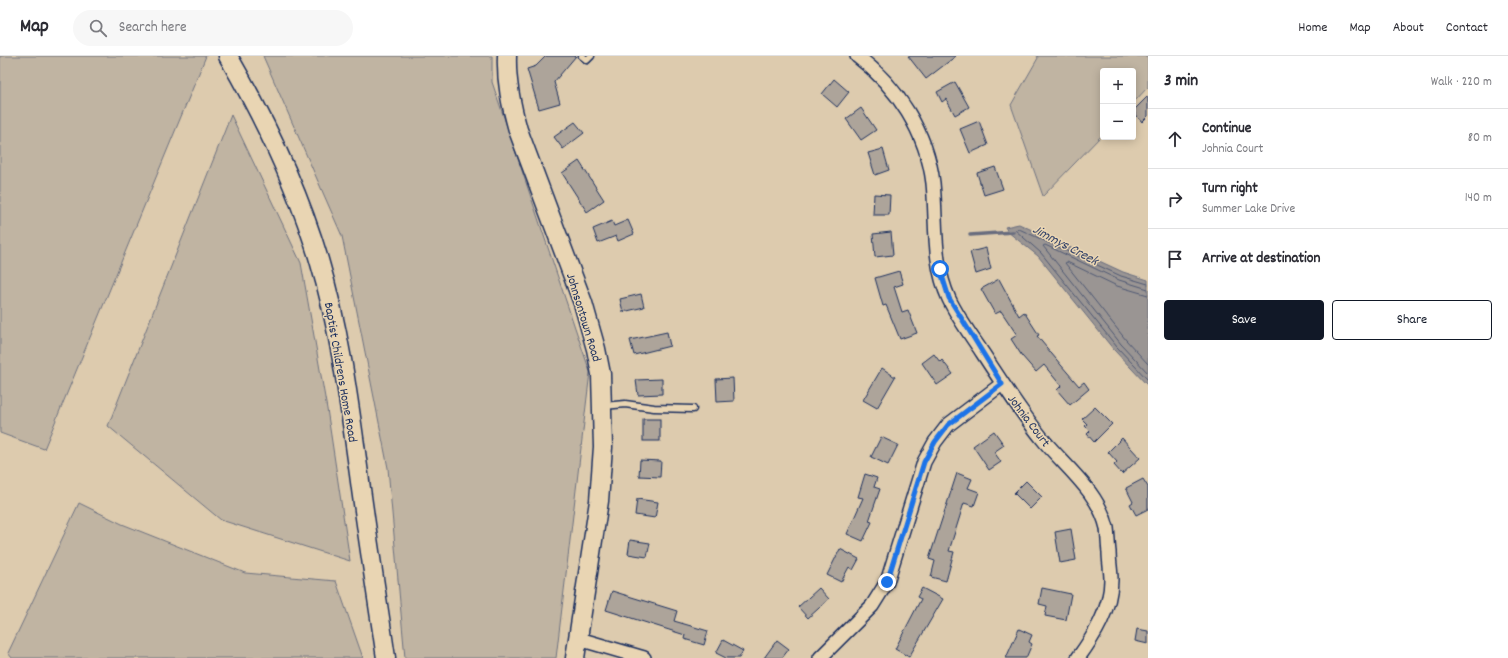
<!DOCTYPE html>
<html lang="en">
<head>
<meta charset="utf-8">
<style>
	:root { --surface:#fff; --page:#f7f7f7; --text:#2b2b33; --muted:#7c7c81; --line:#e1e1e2; --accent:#111827 }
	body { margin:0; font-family:Dekko,sans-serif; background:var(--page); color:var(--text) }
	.controls { position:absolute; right:12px; top:12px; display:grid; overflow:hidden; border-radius:4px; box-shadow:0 2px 10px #0003 }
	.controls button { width:36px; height:36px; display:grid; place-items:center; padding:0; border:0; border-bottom:1px solid var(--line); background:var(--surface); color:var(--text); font:20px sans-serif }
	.stop { position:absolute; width:12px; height:12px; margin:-9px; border:3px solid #1a73e8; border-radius:50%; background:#fff }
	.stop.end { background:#1a73e8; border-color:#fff; box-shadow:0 1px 4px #0008 }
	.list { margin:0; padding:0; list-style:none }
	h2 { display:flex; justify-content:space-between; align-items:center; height:52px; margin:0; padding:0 16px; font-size:17px }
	h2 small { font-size:13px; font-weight:400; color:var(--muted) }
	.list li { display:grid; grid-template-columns:26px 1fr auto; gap:12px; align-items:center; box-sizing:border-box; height:60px; padding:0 16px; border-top:1px solid var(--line) }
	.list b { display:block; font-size:15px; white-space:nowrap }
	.list p { margin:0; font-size:13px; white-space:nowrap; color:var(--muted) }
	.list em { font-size:13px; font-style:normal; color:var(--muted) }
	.actions { display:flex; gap:8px; padding:12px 16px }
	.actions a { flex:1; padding:9px 0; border:1px solid var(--accent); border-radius:4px; text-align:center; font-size:14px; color:var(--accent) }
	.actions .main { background:var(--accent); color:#fff }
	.icon { flex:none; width:22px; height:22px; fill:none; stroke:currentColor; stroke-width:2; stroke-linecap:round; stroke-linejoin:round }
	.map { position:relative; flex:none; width:1148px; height:602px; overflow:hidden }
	header { display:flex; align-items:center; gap:24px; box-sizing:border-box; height:56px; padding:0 20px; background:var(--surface); border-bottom:1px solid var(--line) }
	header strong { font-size:19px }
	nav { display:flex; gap:22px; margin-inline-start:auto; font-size:14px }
	.search { width:280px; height:36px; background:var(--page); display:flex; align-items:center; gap:10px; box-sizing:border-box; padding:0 14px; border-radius:22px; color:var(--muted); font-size:15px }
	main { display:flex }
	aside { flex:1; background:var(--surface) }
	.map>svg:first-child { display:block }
</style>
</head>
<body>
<header>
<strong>Map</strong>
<div class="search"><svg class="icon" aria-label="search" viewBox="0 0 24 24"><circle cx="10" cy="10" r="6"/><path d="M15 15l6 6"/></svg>Search here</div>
<nav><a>Home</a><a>Map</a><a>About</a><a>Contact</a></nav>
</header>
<main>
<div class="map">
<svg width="1148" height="602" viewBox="0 0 1148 602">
	<rect width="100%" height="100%" fill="#ddcbae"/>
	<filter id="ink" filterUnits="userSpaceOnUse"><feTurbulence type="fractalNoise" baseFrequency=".025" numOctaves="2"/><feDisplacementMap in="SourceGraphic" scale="8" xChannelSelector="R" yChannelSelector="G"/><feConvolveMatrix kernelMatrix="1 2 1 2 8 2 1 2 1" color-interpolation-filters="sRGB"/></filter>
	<g filter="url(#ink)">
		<g fill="#c0b4a2" stroke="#6e7280">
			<polygon points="0,0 206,0 44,393 0,377"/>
			<polygon points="263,0 492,0 492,26 590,316 556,602 405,602 388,412 342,180"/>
			<polygon points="1037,0 1148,0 1148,31 1133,47 1133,15 1103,15 1103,78 1043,140 1011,49 1038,2"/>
			<polygon points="231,59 301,207 327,353 350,505 221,464 108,370"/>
			<polygon points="79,447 122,468 245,517 336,525 363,602 12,602 8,597"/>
		</g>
		<polygon fill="#9a9593" stroke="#676c7e" points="1019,168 1123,216 1148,224 1148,330 1114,294 1038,200 1008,176 1005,171"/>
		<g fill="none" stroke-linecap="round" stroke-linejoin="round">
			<g stroke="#4e5873" stroke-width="1">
				<polyline points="1148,228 1121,220 1019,173 1015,174 1041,197 1117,291 1148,324"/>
				<polyline points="1148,233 1119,224 1054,193 1045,189 1043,190 1121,288 1148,317"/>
				<polyline points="1148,239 1117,230 1067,206 1065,207 1126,284 1148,308"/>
			</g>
			<polyline stroke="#676c7e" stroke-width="3.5" points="970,179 1013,176"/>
		</g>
		<g fill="#ada49a" stroke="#1b2f5e">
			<polygon points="546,0 576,0 554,26 560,47 539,53 527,13 536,10"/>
			<polygon points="908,0 956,0 926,23"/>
			<polygon points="834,23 849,36 837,51 822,38"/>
			<polygon points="955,26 969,51 955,59 946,43 942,46 937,36"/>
			<polygon points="1148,40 1148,60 1142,66 1133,55"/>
			<polygon points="861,52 876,74 861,84 846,63"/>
			<polygon points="979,65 988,89 970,97 960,73"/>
			<polygon points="575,66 584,77 563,93 554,81"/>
			<polygon points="883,93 889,114 875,119 868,97"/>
			<polygon points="579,105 604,144 587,156 562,117"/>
			<polygon points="995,111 1003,133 984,139 977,117"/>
			<polygon points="874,138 890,139 889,159 873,159"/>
			<polygon points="628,164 634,178 618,185 616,180 598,187 593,173 612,165 614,170"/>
			<polygon points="891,176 893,199 875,201 873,178"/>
			<polygon points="986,192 991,213 976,218 970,196"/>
			<polygon points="899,215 903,228 894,231 902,256 908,254 917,277 900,283 886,249 883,250 875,222"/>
			<polygon points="999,223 1019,260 1024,256 1039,279 1037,280 1061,309 1079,330 1084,326 1089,333 1070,349 1057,334 1061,330 1044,309 1036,316 1022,300 1011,283 1017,279 1001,255 995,258 981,233"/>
			<polygon points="641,238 644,251 623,256 620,243"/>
			<polygon points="667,276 670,290 634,299 630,284"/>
			<polygon points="934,298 940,306 942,304 953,318 937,329 922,307"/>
			<polygon points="882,312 895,321 877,352 863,344"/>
			<polygon points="733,322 734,345 717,346 716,323"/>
			<polygon points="662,323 662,338 638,339 636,324"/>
			<polygon points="1095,351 1112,368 1094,386 1087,378 1090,375 1085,370 1087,368 1082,363"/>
			<rect x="643" y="363" width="17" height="22"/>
			<polygon points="994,375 1004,389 994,396 1001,406 989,414 973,390"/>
			<polygon points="881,381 898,389 888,409 871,401"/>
			<polygon points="1122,382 1140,402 1122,418 1114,409 1117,406 1108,396"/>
			<polygon points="640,404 661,405 660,421 639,420"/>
			<polygon points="957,417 972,423 968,432 979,436 974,450 964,447 949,495 954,496 946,525 931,521 935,505 929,503"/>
			<polygon points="865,418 877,422 874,431 880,433 869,465 872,466 863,485 847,478 863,442 858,441"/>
			<polygon points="1143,423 1148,431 1148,453 1136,459 1130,448 1133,446 1126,432"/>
			<polygon points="1026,425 1042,441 1030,453 1014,437"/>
			<polygon points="637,443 658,446 655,462 635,459"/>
			<polygon points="1071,473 1076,504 1060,507 1055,476"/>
			<polygon points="630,484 650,487 647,501 628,498"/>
			<polygon points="840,493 859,503 853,514 849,511 841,526 827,519"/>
			<polygon points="819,532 829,543 808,562 798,551"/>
			<polygon points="922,532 943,543 909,601 895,593 921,543 917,541"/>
			<polygon points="1042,532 1071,538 1066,564 1045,560 1047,550 1039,548"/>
			<polygon points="612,535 677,555 674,565 708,575 704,589 684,583 685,579 606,554"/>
			<polygon points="1019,573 1032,579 1029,586 1032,588 1026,602 1006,602"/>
			<polygon points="1137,573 1148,575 1148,588 1135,585"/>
			<polygon points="723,584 743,595 739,602 726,602 716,597"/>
			<polygon points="777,584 789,593 782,602 764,602"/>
		</g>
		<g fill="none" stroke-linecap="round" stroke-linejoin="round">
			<g stroke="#1b2f5e" stroke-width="9">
				<g id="lane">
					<polyline points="582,0 587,4 591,0"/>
					<polyline points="604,350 625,348 654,352 693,353"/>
				</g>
			</g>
			<g stroke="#1b2f5e" stroke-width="16">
				<g id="street">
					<path d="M857,0C897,30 927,77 933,127C937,166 932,206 949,243C957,260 969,277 980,293C1000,324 1021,357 1045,386C1067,412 1099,437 1107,472C1108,480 1108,489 1109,496C1109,505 1111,515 1111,524C1111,553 1094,580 1078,602"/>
					<polyline points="579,583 644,602"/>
					<polyline points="820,602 872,550 887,526 924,406 935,386 948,369 1002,328"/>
				</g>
			</g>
			<g stroke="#1b2f5e" stroke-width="21">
				<g id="secondary">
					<path d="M228,0C265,64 298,133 319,204C340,274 349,346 359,418C367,479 377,541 386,602"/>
					<path d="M507,0C506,26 511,49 518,74L583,247L596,293L601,318L603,391L599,445L575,602"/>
				</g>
			</g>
			<use href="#lane" stroke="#e9d5b3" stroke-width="6"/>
			<use href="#street" stroke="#e9d5b3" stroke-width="13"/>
			<use href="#secondary" stroke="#e9d5b3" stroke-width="18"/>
		</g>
	</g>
	<g fill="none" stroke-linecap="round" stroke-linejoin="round" filter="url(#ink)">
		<polyline stroke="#1a73e8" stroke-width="5" points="887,526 924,406 935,386 948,369 1002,328 949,242 940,213"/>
	</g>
	<g text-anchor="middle" stroke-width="3" stroke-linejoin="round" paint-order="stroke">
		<g font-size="13" fill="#1b2f5e" stroke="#e9d5b3">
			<text transform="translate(585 261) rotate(73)" y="5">Johnsontown Road</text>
			<text transform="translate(342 316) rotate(80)" y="5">Baptist Childrens Home Road</text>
			<text transform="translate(1030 364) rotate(53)" y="5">Johnia Court</text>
		</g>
		<g font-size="14" font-style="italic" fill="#344369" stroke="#e9d5b3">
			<text transform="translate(1066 188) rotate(28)" y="5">Jimmys Creek</text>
		</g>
	</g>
</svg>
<div class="controls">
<button>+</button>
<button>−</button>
</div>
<div class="stop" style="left:940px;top:213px"></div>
<div class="stop end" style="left:887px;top:526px"></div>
</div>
<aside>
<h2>3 min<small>Walk · 220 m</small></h2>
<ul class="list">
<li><svg class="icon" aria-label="ahead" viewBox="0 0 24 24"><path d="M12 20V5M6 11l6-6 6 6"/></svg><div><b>Continue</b><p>Johnia Court</p></div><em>80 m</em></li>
<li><svg class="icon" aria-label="right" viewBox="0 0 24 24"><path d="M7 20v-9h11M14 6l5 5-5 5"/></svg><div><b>Turn right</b><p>Summer Lake Drive</p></div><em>140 m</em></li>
<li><svg class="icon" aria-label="arrive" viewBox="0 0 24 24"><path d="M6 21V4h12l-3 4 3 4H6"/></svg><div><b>Arrive at destination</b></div></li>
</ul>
<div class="actions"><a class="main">Save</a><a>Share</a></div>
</aside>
</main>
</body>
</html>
